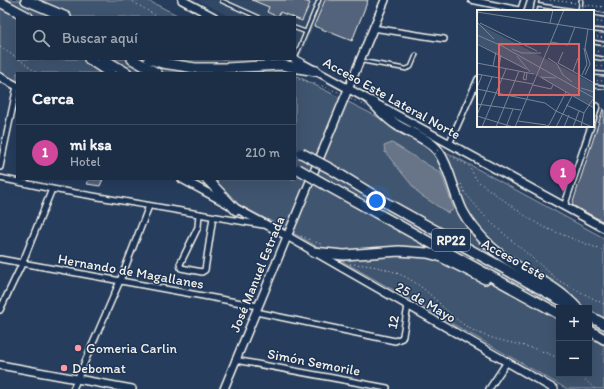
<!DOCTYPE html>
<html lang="es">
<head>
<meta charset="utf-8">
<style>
	:root { --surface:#1c2e46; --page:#25364d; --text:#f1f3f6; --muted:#a0a8b3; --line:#3a4a5f; --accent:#ff9aa2 }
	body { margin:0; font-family:Itim,sans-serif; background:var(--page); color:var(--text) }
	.controls { position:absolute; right:12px; bottom:12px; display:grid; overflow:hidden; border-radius:0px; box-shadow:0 4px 16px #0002 }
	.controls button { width:36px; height:36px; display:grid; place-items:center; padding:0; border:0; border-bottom:1px solid var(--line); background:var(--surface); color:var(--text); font:20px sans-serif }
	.you { position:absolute; left:376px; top:201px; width:14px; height:14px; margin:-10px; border:3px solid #fff; border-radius:50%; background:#1a73e8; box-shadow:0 0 0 6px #1a73e833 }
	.badge { display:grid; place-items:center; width:26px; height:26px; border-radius:50%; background:var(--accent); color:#fff; font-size:13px; font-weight:700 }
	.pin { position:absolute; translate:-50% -33px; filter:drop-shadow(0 1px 2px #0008) }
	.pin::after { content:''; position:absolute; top:21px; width:14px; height:12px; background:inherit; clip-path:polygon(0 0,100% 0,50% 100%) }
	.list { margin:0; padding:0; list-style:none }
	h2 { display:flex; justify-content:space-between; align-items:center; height:52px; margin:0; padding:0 16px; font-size:17px }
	h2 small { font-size:13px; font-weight:400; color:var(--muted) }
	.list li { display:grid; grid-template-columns:26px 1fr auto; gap:12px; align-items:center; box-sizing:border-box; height:56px; padding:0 16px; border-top:1px solid var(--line) }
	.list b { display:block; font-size:15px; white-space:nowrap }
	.list p { margin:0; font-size:13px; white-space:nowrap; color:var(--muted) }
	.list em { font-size:13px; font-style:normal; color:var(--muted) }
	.icon { flex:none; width:22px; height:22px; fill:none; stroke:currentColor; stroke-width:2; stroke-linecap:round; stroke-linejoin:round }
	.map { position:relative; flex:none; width:604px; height:389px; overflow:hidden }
	.search { position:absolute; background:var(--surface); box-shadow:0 4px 16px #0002; left:16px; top:16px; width:280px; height:44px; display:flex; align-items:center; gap:10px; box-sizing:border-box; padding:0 14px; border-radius:0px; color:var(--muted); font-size:15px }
	.panel { position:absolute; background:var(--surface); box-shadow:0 4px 16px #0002; left:16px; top:72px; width:280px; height:108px; border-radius:0px }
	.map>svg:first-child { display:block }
</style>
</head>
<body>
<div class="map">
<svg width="604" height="389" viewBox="0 0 604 389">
	<rect width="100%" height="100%" fill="#263d5d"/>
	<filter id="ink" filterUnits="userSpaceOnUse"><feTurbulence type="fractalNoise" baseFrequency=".025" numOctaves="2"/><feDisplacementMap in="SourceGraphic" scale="8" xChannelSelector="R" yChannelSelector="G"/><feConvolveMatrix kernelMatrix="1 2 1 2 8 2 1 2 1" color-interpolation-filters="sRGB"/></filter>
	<g filter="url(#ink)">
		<polygon fill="#334966" points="198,0 324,0 302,54 295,52 295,17 230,17"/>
		<g fill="#40546f" stroke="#9aa2ac" fill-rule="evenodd">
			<polygon points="0,0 147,0 181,17 17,17 17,59 264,59 291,73 17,73 17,83 0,73"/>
			<path d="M295,75L439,148L604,238V389H567L295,234L190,179H295ZM559,308H589V374H559Z"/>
		</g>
		<polygon fill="#677588" stroke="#9fa7ae" points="392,143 441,173 454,209 448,213 419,194 385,152 384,146"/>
		<g fill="#52647b" stroke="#f4f1e8">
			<polygon points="252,0 305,0 304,1 310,3 302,21 280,12 278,17 267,12 269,7"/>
			<polygon points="325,0 368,0 352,41 314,26"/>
			<polygon points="603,109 604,109 604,222 572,205"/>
			<polygon points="89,179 103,179 100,186 87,184"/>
		</g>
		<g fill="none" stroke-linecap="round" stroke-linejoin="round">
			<g stroke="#f4f1e8" stroke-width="5.5">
				<g id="lane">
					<polyline points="222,1 258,17"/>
					<polyline points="536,5 576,11"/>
					<polyline points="535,11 537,0"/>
					<polyline points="580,11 581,0"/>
					<polyline points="593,13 604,15"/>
					<polyline points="295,28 306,32"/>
					<polyline points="593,30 604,31"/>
					<polyline points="593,42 604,44"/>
					<polyline points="593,57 604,59"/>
					<polyline points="295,59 319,0"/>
					<polyline points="362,61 406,69 411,67 416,55"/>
					<polyline points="593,73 604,74"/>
					<polyline points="593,86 604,87"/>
				</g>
			</g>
			<g stroke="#f4f1e8" stroke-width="8">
				<g id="street">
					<polyline points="471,0 519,10 521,9 524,0"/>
					<polyline points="373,28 444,39"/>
					<polyline points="593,120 597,106"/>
					<polyline points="449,144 478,79"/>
					<polyline points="0,167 17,86"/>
					<polyline points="0,178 52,189 263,225"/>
					<polyline points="564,207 591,126"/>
					<polyline points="199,214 198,227 180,264 181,268 202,272 205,270 213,217"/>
					<polyline points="0,259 258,306"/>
					<polyline points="0,310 22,264 52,189"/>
					<polyline points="256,312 395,341 402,338 403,335 408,306"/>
					<polyline points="235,360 387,388"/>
					<polyline points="73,389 120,281 149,206"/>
					<polyline points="489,389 507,362"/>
				</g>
			</g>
			<g stroke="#f4f1e8" stroke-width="10">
				<g id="secondary">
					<polyline points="182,0 214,17"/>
					<polyline points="294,59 604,228"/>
					<polyline points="0,77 17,86"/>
					<polyline points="182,179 287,236 554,389"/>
					<polyline points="0,365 132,389"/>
					<polyline points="224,389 385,0"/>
				</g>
			</g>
			<g stroke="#f4f1e8" stroke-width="12">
				<g id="highway">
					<polyline points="26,0 66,17"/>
					<polyline points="0,2 28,17"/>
					<polyline points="89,59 110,73"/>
					<polyline points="103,59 127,73"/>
					<polyline points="132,59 157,73"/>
					<polyline points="149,59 162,63 195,68 226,68 281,65 316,71"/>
					<path d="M372,102C380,110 387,119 397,125C410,133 429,139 438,151C450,168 453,191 462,210C469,224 480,236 490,246C516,271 553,281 577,308"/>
					<polyline points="331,169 388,204 573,307"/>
					<polyline points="207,179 236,210"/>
					<polyline points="326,185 559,314"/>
					<polyline points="313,252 344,255 399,251 427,253 439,256 485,279"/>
					<polyline points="589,316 604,324"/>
					<polyline points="589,330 604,339"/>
				</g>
			</g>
			<g stroke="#f4f1e8" stroke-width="1" stroke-dasharray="1 3" stroke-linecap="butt">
				<polyline points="130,0 158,17"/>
				<polyline points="550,0 575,3"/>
				<polyline points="585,5 604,7"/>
				<polyline points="593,21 604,23"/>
				<polyline points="593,36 604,38"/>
				<polyline points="0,47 17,58"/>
				<polyline points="593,51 604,52"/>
				<polyline points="19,59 37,73"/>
				<polyline points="593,65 604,67"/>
				<polyline points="295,78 317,84 338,92"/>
				<polyline points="593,80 604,81"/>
				<polyline points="351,99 366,106"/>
				<polyline points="451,156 469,166 476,179 480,183 527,217 543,227 604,251"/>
				<polyline points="461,184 465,193 488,220 559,281 604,304"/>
				<polyline points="301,236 323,245"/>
				<path d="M350,264C379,265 404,272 426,291C446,308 455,323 481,334C506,344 535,345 559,359"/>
				<polyline points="579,374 595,389"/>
			</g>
			<use href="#lane" stroke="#1d3557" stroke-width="2.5"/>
			<use href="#street" stroke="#1d3557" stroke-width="5"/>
			<use href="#secondary" stroke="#1d3557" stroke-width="7"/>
			<use href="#highway" stroke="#1d3557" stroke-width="9"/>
			<g stroke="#f4f1e8" stroke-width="12" stroke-linecap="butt">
				<g id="highway-bridge">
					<polyline points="301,153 331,169"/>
					<polyline points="298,169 326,185"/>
				</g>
			</g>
			<polyline stroke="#f4f1e8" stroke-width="1" stroke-dasharray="1 3" stroke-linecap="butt" points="435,154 439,148"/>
			<use href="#highway-bridge" stroke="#1d3557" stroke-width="9"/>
		</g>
	</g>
	<g fill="#ff9aa2" stroke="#1d3557" stroke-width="1.5">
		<circle cx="78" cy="348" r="4"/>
		<circle cx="64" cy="368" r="4"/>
	</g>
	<g text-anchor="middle" stroke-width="3" stroke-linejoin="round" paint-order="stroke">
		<rect fill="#1d3557" stroke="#b4b9bc" stroke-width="1" x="432" y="229" width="38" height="22" rx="3"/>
		<g font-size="13" font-weight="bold" fill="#f4f1e8">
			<text x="451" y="245">RP22</text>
		</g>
		<g font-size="14" fill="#f4f1e8" stroke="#1d3557">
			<text transform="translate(392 98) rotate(29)" y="5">Acceso Este Lateral Norte</text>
			<text transform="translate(514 259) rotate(29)" y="5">Acceso Este</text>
			<text transform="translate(131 271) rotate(10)" y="5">Hernando de Magallanes</text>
			<text transform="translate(257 274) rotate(-68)" y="5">José Manuel Estrada</text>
			<text transform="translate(426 302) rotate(30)" y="5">25 de Mayo</text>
			<text transform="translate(393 322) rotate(-79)" y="5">12</text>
			<text transform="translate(314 362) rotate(11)" y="5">Simón Semorile</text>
		</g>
		<g font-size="14" fill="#f4f1e8" stroke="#1d3557" text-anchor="start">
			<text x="86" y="353">Gomeria Carlin</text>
			<text x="72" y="373">Debomat</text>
		</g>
	</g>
	<g transform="translate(477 10)">
		<rect width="117" height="117" fill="#263d5d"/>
		<path d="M0,13L117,74V97L0,33Z" fill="#40546f"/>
		<path fill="none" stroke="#788595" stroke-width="1" d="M0,2L117,20M0,12L17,29M3,13L60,41M73,13L76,0M0,25L25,36L117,88M74,32L91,35L98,17M0,34L49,59M35,39L45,43H64M40,46L53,62M71,48L80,54L86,65L95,72M0,53L57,64M81,53L117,73M81,53L86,42M16,56L19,42M22,57L24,45M96,61L101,48M48,62L46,69L49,70L50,63M0,64L56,74M105,65L110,54L107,38M108,65L113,54L108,38L111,19M63,67L79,68M65,68L117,98M56,75L74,79L76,75M0,78L5,65M104,78L117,82M0,79L68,93L79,101L115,117M0,94L44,100M89,95L107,103M0,105L15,67M0,106L36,117M41,111L69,115M5,117L29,59M19,117L42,61M29,117L36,99M38,117L87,0M67,117L72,115L89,82M79,117L95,86M87,117L92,105M96,117L102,101M104,117L107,103L116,89"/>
		<path fill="#df6462" fill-opacity="0.15" stroke="#df6462" stroke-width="2" d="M22,34H102V85H22Z"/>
		<rect width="117" height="117" fill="none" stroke="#f4f1e8" stroke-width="2"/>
	</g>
</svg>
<div class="controls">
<button>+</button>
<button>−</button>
</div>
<div class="you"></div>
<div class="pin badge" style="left:563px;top:192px;background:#d1479c">1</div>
<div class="search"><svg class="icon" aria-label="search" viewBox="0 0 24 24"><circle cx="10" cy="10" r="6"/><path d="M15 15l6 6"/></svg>Buscar aquí</div>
<section class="panel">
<h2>Cerca<small></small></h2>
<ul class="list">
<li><span class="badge" style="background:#d1479c">1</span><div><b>mi ksa</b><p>Hotel</p></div><em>210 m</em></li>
</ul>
</section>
</div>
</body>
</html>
